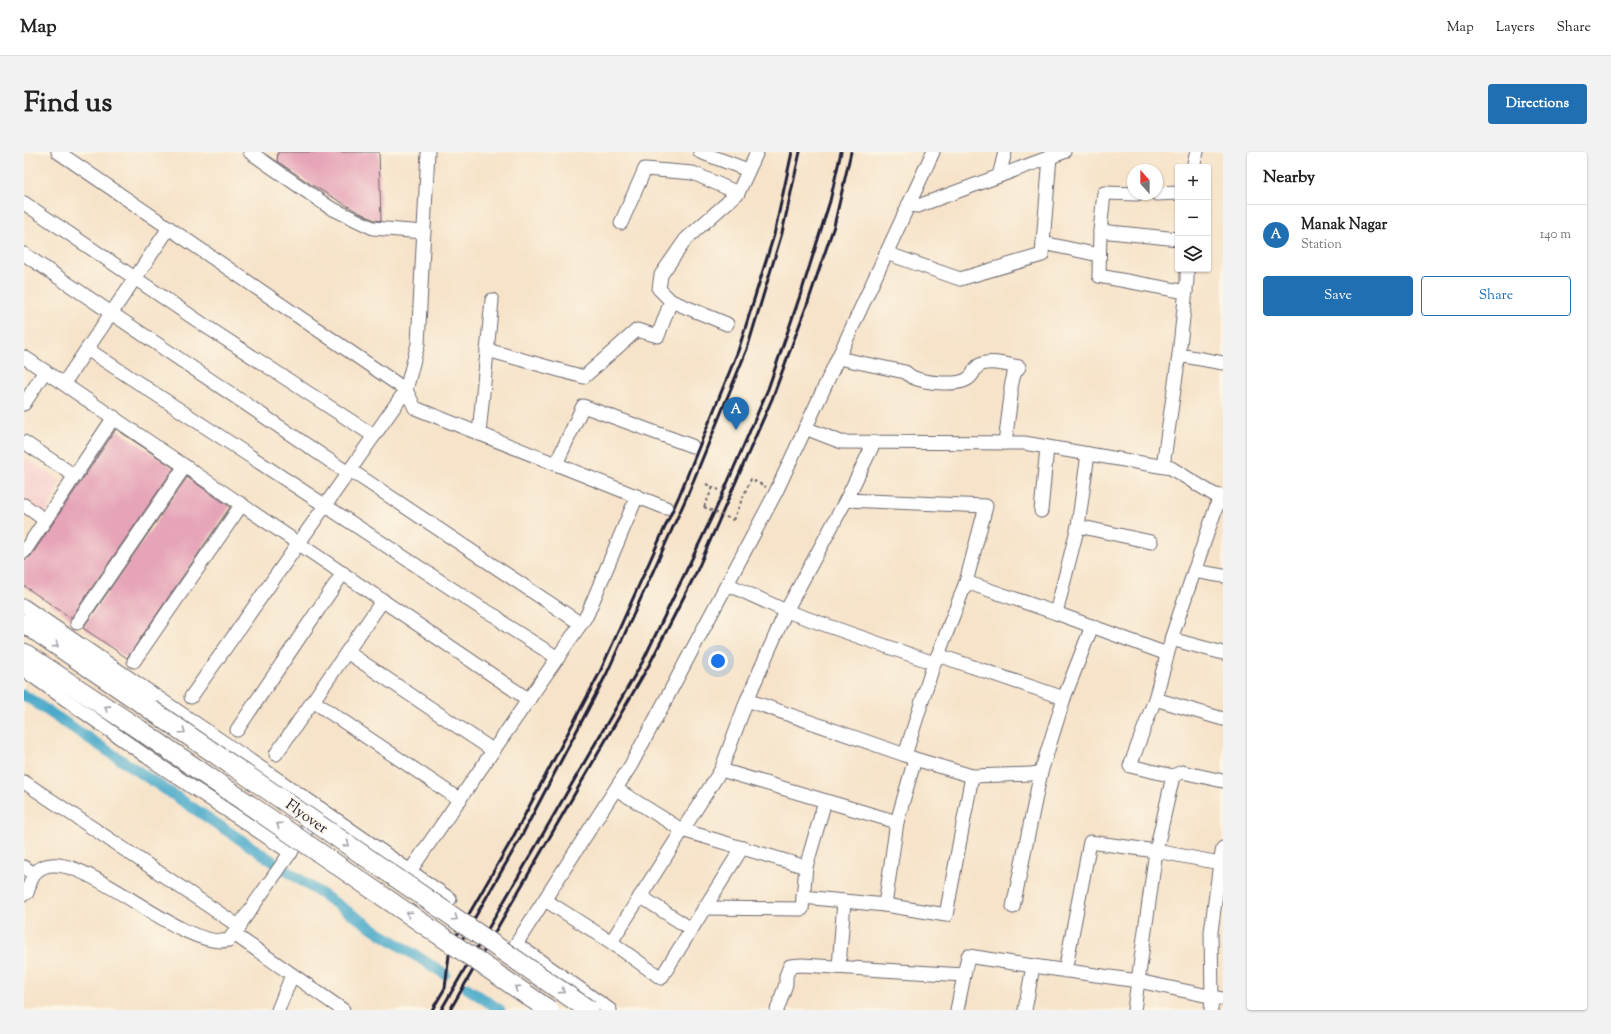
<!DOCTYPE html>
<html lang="en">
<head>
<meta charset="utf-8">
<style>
	:root { --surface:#fff; --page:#f2f2f2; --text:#222; --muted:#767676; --line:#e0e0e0; --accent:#1f6fb2 }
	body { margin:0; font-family:"Sorts Mill Goudy",serif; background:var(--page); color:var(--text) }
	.controls { position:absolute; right:12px; top:12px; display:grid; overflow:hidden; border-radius:4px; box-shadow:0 1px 3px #0004 }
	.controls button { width:36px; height:36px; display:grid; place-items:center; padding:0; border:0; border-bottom:1px solid var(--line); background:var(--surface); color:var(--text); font:20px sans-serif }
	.compass { position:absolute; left:1103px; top:12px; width:36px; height:36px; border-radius:50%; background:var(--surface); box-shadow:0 1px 3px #0004; rotate:339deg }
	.you { position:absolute; left:694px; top:509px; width:14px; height:14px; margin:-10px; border:3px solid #fff; border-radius:50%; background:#1a73e8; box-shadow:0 0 0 6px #1a73e833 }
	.badge { display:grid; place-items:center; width:26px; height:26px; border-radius:50%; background:var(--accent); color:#fff; font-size:13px; font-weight:700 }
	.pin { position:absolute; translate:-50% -33px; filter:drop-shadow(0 1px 2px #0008) }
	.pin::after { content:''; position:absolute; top:21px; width:14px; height:12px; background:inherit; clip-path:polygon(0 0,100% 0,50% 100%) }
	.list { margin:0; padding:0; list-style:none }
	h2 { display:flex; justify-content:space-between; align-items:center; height:52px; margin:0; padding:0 16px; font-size:17px }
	h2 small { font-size:13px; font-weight:400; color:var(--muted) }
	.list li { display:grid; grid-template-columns:26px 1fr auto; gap:12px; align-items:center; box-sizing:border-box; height:60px; padding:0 16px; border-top:1px solid var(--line) }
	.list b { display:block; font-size:15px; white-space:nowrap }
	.list p { margin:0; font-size:13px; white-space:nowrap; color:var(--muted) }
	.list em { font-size:13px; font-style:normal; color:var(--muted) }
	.actions { display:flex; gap:8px; padding:12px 16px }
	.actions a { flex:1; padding:9px 0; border:1px solid var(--accent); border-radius:4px; text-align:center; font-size:14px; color:var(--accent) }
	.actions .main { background:var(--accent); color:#fff }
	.icon { flex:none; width:22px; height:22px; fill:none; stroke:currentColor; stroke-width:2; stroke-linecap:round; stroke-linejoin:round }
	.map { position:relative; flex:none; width:1199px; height:858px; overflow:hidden; border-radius:4px }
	header { display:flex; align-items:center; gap:24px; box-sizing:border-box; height:56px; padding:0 20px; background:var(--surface); border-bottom:1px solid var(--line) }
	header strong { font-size:19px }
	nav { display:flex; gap:22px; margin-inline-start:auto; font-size:14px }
	.intro { display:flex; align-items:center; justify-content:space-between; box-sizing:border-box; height:96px; padding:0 24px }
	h1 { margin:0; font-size:28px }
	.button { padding:10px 18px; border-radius:4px; background:var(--accent); color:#fff; font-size:14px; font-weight:700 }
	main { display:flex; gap:24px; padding:0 24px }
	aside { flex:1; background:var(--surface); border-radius:4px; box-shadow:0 1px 3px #0004 }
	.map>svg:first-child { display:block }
</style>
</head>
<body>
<header>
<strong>Map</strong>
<nav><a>Map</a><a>Layers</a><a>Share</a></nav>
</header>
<div class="intro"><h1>Find us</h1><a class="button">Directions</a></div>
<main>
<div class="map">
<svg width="1199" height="858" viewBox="0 0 1199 858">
	<rect width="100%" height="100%" fill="#fcf5e5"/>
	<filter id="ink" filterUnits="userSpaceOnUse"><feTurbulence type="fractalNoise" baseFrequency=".025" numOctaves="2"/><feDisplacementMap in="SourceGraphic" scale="8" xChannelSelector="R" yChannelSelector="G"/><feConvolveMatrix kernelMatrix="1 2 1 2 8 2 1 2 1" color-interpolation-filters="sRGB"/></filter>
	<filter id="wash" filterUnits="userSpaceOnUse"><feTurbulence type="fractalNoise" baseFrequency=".012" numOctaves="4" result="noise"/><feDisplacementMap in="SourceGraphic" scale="16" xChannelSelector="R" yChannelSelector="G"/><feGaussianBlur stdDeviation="0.9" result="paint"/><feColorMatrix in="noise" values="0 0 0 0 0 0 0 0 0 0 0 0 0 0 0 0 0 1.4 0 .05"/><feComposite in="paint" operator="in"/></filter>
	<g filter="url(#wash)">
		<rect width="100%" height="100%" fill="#f6e3c9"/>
		<polygon fill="#f7d0ce" points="0,305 37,329 21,363 0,348"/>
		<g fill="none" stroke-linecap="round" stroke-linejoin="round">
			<g stroke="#4baaca" stroke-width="11">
				<polyline points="0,543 356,781 421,822"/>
				<polyline points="443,836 476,858"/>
			</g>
		</g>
		<g id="blocks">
			<g fill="#e6a4b8">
				<polygon points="254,0 355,0 357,69 351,68 332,59 288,33 253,9"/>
				<polygon points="92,277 150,316 47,466 0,434 0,408 7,404"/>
				<polygon points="163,325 206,355 103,506 59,476"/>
			</g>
		</g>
	</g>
	<g filter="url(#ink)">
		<use href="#blocks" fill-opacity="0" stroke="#6c666d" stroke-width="1"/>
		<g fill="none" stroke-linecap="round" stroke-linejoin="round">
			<g stroke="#6c666d" stroke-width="15">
				<g id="minor">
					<polyline points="34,0 382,238 391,256 642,356"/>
					<polyline points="226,0 305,55 349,76 400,80"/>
					<polyline points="676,0 724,18"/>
					<polyline points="1169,15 1173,0"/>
					<polyline points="975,24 981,0"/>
					<polyline points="1113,42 1080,41 1076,79 1075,124 1162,140"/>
					<polyline points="1133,42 1154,41"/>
					<polyline points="0,51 180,173 350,284"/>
					<polyline points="884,53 894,54 1040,0"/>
					<polyline points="597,71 621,17 669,21 714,41"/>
					<polyline points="1076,79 1154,87"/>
					<polyline points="1019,91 1075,103"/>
					<polyline points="862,101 936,127 1018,103 1026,5"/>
					<polyline points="0,102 324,321"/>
					<polyline points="703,172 647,149 635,137 637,123 662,87 714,41 733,0"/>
					<polyline points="63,197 457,456 473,465 483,474 534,506"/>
					<polyline points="463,198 560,225 613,178 634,184 647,149"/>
					<polyline points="1155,203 1163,128 1163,117"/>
					<polyline points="0,205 505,548"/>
					<path d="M814,206L881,220C883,221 886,224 888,225C900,231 937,235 946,225C951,221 950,214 958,212C968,208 984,213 995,215L990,222L987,235V244L981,291"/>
					<polyline points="40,231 145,76"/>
					<polyline points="0,252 21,219"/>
					<polyline points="781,276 817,290 1000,291 1147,316 1189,342 1199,345"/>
					<polyline points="455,282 468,148"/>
					<polyline points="0,290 51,324"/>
					<polyline points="850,291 822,348 762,459 723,548 881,603 891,607 948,624 1007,622 1017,620 1040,546 1068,474"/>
					<polyline points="1064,302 1054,374 1127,390"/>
					<polyline points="532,312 559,254 668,294"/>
					<polyline points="1139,314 1155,203 1199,211"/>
					<polyline points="326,318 557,472"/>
					<polyline points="1196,344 1147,487 1199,501"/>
					<polyline points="0,353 21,368"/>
					<polyline points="1017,359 1023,295"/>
					<polyline points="0,400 90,265"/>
					<polyline points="1170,419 1199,424"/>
					<polyline points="942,430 1032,461 1143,502"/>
					<polyline points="703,432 762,459 910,511 914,503 942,430 962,354 822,348"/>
					<path d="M0,454L297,657L205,788C155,801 45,681 11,721C7,726 5,735 3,741L0,742"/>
					<polyline points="1032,461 1054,374"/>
					<polyline points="53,471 161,314"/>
					<polyline points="1146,493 1131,547 1199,567"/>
					<polyline points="323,500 470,599"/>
					<polyline points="914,503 1040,546"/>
					<polyline points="110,509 218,352"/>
					<polyline points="0,518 129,609 267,701"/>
					<polyline points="167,545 382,238 394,192 404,0"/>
					<polyline points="1131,547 1106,614 1149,624 1158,620 1199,629"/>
					<polyline points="723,548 697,618 873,670 891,607"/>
					<polyline points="289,549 436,648"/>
					<polyline points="213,578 319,421"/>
					<polyline points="252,602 359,448"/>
					<polyline points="881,603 910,511"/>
					<polyline points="1149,624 1132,699 1196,711 1199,696"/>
					<polyline points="0,630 216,775"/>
					<polyline points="592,637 658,678 782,715 801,649"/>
					<polyline points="297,657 426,747"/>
					<polyline points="0,715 10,722"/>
					<polyline points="386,719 563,463 613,344"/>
					<polyline points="616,744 667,777"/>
					<polyline points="779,745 861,753 873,670"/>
					<polyline points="521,748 587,790 637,826 718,696"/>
					<polyline points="861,753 922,763 948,624"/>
					<polyline points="989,755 1017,620"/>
					<polyline points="680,756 778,757 782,715"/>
					<polyline points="210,782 319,858"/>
					<polyline points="587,790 697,618"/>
					<polyline points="815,815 820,749"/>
					<polyline points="254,858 268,823"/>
					<polyline points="586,858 492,792 607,613 752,340 909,0"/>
					<polyline points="753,858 762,832 762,824 766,814 778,813 940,823"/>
					<path d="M933,858L944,804C1000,813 1057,821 1114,829L1132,699L1066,690L1041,819"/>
					<polyline points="1001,858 1009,814"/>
					<polyline points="1110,858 1114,829 1199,847"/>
					<polyline points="1187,858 1188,846 1187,780 1196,711 1199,712"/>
				</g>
			</g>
			<g stroke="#6c666d" stroke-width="21">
				<g id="highway">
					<polyline points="0,471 126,557"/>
					<polyline points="0,501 116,578"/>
				</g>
			</g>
			<g stroke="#6c666d" stroke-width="2" stroke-dasharray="3 3" stroke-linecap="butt">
				<polyline points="682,332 695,338"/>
				<polyline points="680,355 689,335"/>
				<polyline points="709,368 727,327 742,335"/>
			</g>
			<use href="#minor" stroke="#fff" stroke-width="13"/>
			<use href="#highway" stroke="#fff" stroke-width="19"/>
			<g stroke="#22223b" stroke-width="3">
				<polyline points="435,793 496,687 583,521 664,342 723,197 758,81 776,0"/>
				<polyline points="408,858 421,836 426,795 487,689 575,522 655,344 714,199 750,83 768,0"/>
				<polyline points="417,858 619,509 696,348 744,237 779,135 806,49 817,0"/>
				<polyline points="426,858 625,513 672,421 748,247 784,150 810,74 827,0"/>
			</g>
			<g stroke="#6c666d" stroke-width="21" stroke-linecap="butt">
				<g id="highway-bridge">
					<polyline points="126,557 565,858"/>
					<polyline points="116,578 525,858"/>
				</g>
			</g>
			<polyline stroke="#6c666d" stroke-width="2" stroke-dasharray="3 3" stroke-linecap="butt" points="680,355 709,368"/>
			<use href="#highway-bridge" stroke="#fff" stroke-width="19"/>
		</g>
		<defs><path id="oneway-chevron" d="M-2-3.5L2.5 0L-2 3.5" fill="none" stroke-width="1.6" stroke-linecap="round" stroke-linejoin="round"/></defs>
		<g stroke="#9c9ca7">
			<use href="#oneway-chevron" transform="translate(32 493) rotate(34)"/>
			<use href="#oneway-chevron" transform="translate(83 556) rotate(-147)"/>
			<use href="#oneway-chevron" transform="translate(159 579) rotate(35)"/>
			<use href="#oneway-chevron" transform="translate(255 673) rotate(-146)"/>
			<use href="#oneway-chevron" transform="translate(323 692) rotate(35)"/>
			<use href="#oneway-chevron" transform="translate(385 762) rotate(-146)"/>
			<use href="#oneway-chevron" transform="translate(431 766) rotate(35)"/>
			<use href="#oneway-chevron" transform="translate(493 836) rotate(-146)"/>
			<use href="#oneway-chevron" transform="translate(538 839) rotate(34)"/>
		</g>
	</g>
	<g text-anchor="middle" stroke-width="3" stroke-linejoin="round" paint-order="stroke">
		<g font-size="15" fill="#22223b" stroke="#fcf5e5">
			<text transform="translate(283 664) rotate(35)" y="5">Flyover</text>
		</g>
	</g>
</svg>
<div class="controls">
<button>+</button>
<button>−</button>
<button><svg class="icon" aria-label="layers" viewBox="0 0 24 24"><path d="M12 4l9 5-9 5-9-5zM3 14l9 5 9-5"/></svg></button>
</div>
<svg class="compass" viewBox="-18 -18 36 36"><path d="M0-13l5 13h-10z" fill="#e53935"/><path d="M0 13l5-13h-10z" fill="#767676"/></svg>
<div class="you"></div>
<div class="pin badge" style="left:712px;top:278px">A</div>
</div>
<aside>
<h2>Nearby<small></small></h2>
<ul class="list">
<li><span class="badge">A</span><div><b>Manak Nagar</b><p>Station</p></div><em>140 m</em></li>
</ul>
<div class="actions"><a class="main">Save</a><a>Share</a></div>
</aside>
</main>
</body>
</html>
